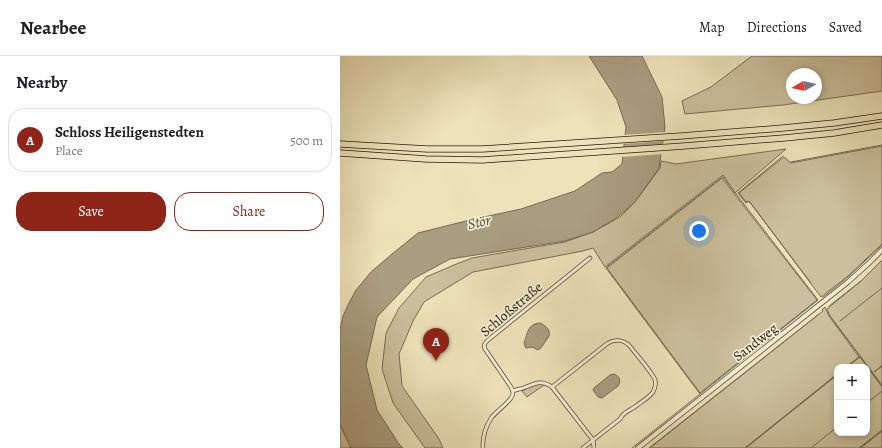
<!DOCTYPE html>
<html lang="en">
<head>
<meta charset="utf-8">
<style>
	:root { --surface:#fff; --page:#f2f2f2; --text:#202124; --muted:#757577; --line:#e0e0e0; --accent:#8f2418 }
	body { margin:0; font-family:Alegreya,serif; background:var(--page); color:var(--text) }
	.controls { position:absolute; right:12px; bottom:12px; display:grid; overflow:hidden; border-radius:8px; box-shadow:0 2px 6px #0003 }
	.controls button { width:36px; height:36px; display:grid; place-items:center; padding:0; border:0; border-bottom:1px solid var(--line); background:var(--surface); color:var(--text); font:20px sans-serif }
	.compass { position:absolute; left:446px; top:12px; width:36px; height:36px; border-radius:50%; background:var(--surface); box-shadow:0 2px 6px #0003; rotate:261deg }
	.you { position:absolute; left:359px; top:175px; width:14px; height:14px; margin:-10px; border:3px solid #fff; border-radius:50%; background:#1a73e8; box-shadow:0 0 0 6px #1a73e833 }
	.badge { display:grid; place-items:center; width:26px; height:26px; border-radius:50%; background:var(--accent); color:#fff; font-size:13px; font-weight:700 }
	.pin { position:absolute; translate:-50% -33px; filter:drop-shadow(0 1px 2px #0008) }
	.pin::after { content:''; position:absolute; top:21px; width:14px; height:12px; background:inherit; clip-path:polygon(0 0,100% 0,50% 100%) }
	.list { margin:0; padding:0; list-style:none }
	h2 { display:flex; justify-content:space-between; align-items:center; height:52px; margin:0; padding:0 16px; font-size:17px }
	h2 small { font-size:13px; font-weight:400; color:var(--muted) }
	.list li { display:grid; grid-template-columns:26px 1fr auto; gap:12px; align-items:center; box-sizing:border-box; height:64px; margin:0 8px 8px; padding:0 8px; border:1px solid var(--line); border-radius:16px }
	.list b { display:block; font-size:15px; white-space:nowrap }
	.list p { margin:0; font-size:13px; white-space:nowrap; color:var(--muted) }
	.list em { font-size:13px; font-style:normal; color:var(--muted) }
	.actions { display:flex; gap:8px; padding:12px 16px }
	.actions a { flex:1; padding:9px 0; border:1px solid var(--accent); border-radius:16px; text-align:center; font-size:14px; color:var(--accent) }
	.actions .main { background:var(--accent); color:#fff }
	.map { position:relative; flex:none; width:542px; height:392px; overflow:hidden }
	header { display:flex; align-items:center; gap:24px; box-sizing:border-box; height:56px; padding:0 20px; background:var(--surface); border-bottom:1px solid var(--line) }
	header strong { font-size:19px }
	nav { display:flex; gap:22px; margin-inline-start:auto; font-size:14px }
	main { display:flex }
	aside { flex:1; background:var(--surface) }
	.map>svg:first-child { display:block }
</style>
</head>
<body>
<header>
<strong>Nearbee</strong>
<nav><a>Map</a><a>Directions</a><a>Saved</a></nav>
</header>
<main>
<aside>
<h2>Nearby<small></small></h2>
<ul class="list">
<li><span class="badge">A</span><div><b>Schloss Heiligenstedten</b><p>Place</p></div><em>500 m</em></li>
</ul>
<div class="actions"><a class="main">Save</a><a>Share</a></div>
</aside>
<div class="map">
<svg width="542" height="392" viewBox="0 0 542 392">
	<rect width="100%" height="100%" fill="#ede2ba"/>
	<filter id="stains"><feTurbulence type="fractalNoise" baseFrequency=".005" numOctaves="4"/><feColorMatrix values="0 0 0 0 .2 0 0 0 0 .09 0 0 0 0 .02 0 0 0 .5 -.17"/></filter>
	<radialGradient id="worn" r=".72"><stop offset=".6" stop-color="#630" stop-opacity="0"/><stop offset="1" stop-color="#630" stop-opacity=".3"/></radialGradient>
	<g fill="#cbc09d" stroke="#796d56" fill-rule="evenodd">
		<path d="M412,0H542V35L443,49L345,58L342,45L371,31ZM452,18H476V42H452Z"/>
		<polygon points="542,90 542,188 508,220 481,241 409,145 406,146 399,137 444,101 451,107"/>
		<polygon points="446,93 395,137 383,119 265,211 253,192 243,195 133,216 84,246 73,265 59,298 62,330 99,383 103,392 85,392 53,347 42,313 46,277 59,252 86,221 114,209 132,202 225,186 253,176 280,161 295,146 320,112 321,105 336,108"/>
		<polygon points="382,122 477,244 360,337 267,212"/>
		<polygon points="542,204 542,310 534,316 542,310 542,329 490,260 487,253 521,225"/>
		<polygon points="485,251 489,260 519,301 506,311 497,311 497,318 405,392 310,392 483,255 482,254"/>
		<polygon points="520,301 542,331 542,374 519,392 406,392 497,319 497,377 527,377 527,311 507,311"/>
		<polygon points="201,328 204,329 187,341 182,335 192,329"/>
		<polygon points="0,369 11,392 0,392"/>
		<polygon points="542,375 542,392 521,392"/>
	</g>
	<g fill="#aa9e80" stroke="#766953">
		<polygon points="249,0 302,0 322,41 325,71 319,112 295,146 279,160 253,176 225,185 110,203 73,223 37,261 26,309 37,354 59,388 63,392 11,392 0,368 0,274 3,260 9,247 16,234 32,215 52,198 78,177 130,164 181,153 235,135 262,117 272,116 282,108 286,71 277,44"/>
		<path d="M200,267C205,269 211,274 209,280C208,282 206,284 205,286C202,290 202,292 198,294L192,291L186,292L184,287C188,277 187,268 200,267Z"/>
		<path d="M274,318C279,320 282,324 278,330L262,342L258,341L253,334L254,332L270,319Z"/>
	</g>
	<g fill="#ede2ba">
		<polygon points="326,76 325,85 282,88 283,79"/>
		<polygon points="324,88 323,98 281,101 282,91"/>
	</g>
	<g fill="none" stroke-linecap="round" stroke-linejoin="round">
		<g stroke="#766953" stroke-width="1">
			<polyline points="443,100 398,137 406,147 409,145 471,227"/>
			<polyline points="451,106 542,89"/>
			<polygon points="383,121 478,244 360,338 266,212"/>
			<polyline points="483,241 508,221 542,189"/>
			<polyline points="489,250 521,225 542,204"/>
			<polyline points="490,260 542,330"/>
			<polyline points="500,265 542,232"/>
			<polyline points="507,311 519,301"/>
			<polyline points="540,311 542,310"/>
			<polyline points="527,347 542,335"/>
			<polyline points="292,392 360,338"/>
			<polyline points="309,392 479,258"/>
			<polyline points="405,392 497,319"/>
			<polyline points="471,392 497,371"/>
			<polyline points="520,392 542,375"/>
		</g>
		<g stroke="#584c3a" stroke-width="4.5">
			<g id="minor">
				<path d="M212,331L268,287C275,283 283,284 289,289C294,296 313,317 315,324C316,327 315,332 313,336C310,341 301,346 296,350C290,355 284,355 280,363L243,392"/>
				<path d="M173,335C177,333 182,333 186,331C196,327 202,324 212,331L253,384L254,392"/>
				<path d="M143,392C142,382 146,369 152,361C158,354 166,349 171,342C174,338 173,335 171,331L145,293C143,289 145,287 148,284L250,202"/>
			</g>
		</g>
		<g stroke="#584c3a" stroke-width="5.5">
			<polyline id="tertiary" points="298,392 508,226 528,208 542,194"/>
		</g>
		<g stroke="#271a10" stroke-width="7">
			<g id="motorway">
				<polyline points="0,88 87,93 142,93 341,80 443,72 494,67 542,60"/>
				<polyline points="0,97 86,103 142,104 344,90 444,82 494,77 542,69"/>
			</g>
		</g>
		<use href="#minor" stroke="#f3ecd2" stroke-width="3"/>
		<use href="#tertiary" stroke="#f3ecd2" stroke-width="4"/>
		<use href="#motorway" stroke="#ede2ba" stroke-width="5.5"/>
	</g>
	<g text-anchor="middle" stroke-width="3.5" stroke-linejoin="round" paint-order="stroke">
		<g font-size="14" fill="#271a10" stroke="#f3ecd2">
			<text transform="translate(171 253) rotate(-40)" y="5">Schloßstraße</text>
			<text transform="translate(415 286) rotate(-38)" y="5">Sandweg</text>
		</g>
		<g font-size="15" font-style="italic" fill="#5b4f3d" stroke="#f3ecd2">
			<text transform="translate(139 166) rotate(-12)" y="5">Stör</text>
		</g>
	</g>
	<rect width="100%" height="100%" filter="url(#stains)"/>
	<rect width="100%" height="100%" fill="url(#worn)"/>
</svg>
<div class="controls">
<button>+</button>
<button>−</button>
</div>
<svg class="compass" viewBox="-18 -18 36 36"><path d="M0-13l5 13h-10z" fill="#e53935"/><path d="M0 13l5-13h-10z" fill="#757577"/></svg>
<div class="you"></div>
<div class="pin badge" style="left:96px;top:305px">A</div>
</div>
</main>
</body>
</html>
